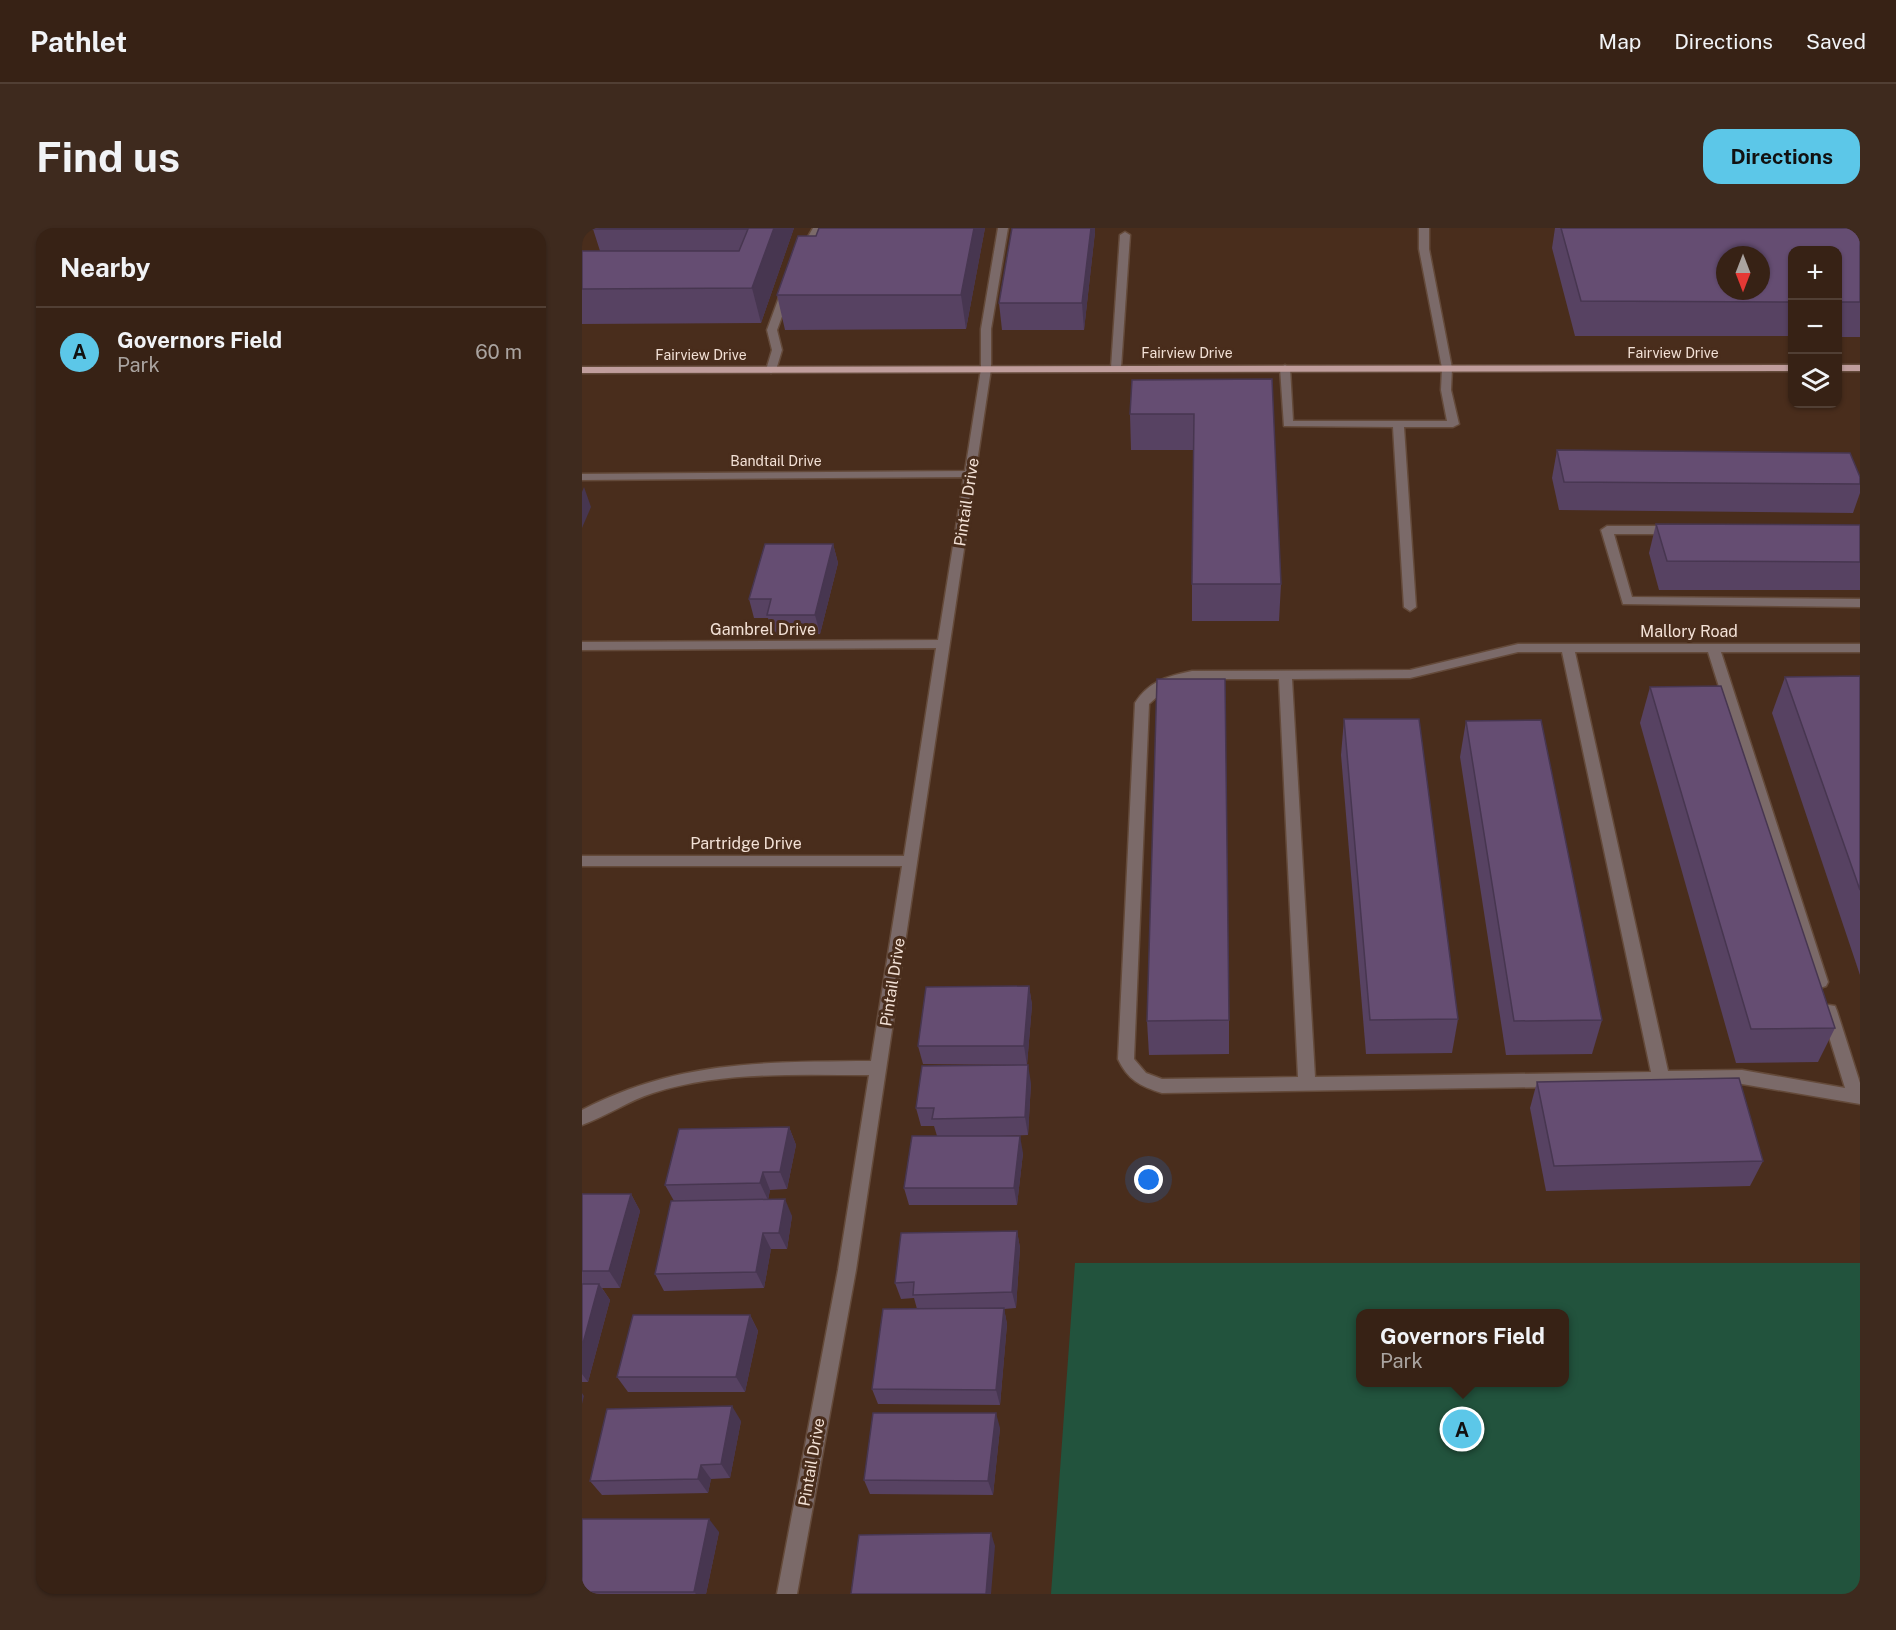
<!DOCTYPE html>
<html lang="en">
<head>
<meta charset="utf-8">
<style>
	:root { --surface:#372215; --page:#3e2a1e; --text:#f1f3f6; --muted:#aaa4a0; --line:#513f34; --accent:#5cc7e8 }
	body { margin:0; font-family:"Public Sans",sans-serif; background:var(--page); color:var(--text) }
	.controls { position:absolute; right:18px; top:18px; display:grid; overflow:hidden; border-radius:12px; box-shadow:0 2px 4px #0004 }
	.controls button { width:54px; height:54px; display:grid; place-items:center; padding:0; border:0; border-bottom:2px solid var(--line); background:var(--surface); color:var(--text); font:30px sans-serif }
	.compass { position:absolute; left:1134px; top:18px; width:54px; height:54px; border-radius:50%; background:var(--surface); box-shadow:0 2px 4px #0004; rotate:180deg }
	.you { position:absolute; left:567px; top:952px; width:21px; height:21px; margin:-15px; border:4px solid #fff; border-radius:50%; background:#1a73e8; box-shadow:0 0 0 9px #1a73e833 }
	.badge { display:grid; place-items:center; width:39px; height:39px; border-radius:50%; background:var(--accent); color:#111; font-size:20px; font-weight:700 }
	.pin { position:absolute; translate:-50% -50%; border:3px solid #fff; box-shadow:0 2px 6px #0006 }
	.popup { position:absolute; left:774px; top:1081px; width:213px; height:78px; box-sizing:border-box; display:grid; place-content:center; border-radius:12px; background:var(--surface); filter:drop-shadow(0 2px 4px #0005); font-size:20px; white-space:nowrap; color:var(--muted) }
	.popup b { font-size:22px; color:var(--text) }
	.popup::after { content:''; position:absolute; left:50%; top:100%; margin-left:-12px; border:12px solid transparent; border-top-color:var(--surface) }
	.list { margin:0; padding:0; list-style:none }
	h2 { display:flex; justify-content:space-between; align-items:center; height:78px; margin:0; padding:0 24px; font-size:26px }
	h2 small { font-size:20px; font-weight:400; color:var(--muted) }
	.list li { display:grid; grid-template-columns:39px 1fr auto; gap:18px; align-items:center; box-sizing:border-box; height:90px; padding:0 24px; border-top:2px solid var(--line) }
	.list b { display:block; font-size:22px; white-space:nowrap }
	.list p { margin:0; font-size:20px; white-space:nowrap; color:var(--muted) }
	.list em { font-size:20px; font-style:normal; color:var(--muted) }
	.icon { flex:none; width:33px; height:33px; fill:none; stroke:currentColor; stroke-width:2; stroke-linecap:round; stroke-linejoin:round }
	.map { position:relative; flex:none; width:1278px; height:1366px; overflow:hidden; border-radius:18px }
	header { display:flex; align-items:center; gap:36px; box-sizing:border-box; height:84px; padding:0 30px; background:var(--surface); border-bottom:2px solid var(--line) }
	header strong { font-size:28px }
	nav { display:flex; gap:33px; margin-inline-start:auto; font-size:21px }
	.intro { display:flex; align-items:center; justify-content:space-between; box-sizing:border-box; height:144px; padding:0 36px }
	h1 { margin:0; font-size:42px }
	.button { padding:15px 27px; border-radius:18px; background:var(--accent); color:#111; font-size:21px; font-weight:700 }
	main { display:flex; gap:36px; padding:0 36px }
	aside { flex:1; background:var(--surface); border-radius:18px; box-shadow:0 2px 4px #0004 }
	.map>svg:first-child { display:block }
</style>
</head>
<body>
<header>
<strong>Pathlet</strong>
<nav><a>Map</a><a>Directions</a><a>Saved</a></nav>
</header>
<div class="intro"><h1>Find us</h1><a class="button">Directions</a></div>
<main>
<aside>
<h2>Nearby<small></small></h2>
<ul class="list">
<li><span class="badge">A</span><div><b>Governors Field</b><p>Park</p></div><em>60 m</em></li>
</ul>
</aside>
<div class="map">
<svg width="1278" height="1366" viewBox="0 0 1278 1366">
	<rect width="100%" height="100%" fill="#492d1c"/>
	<path fill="#22533d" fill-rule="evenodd" d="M493,1035H1278V1366H469ZM778,1086H982V1154H778Z"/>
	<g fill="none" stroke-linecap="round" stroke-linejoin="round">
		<g stroke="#644a3a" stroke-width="3">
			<g id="minor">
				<polygon points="231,0 241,0 224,28 218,28 216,26"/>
				<path d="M416,0H426L409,101V141L274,1042L215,1366H195L256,1042L287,847C216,847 140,843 71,865C46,873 25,888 0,897V882C96,832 183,834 289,833L320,638H0V628H322L354,420L0,422V414L356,412L382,249L0,252V246L383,243L399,141V101Z"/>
				<polygon points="837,0 847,0 847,21 870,140 869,162 877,196 871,199 822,199 834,379 828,383 822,379 811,199 702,198 698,140 703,137 708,140 711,193 865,193 859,162 860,140 837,21"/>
				<polygon points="543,4 548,7 539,140 534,143 529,140 538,7"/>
				<polygon points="205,58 210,61 195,102 200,122 194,142 189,145 184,142 190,122 185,102 200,61"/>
				<polygon points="1025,298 1093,298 1099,302 1093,306 1032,306 1050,369 1278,371 1278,379 1041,376 1019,302"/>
				<path d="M936,416H1278V424H1139L1246,754L1244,758L1238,760L1232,758L1230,754L1126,424H993L1086,843L1160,842L1263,860L1239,783L1241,778L1247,777L1253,778L1255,783L1278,855V876L1160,856L580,865C558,858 546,852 536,831L553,475C567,453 586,448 610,443L828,442ZM936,424H980L1069,844L733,849L710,451L828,450ZM610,451H697L716,849L580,851L564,845L552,831L567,476L586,459Z"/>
			</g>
		</g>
		<g stroke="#644a3a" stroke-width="3">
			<g id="major">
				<polygon points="1210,137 1210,143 0,145 0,139"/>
				<rect x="1256" y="137" width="22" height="6"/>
			</g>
		</g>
		<use href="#minor" fill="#7b6a69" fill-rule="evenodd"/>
		<use href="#major" fill="#c09d9c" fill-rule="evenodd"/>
	</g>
	<g fill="#574262">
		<polygon points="212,0 179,95 0,96 0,23 18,23 11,1"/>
		<polygon points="237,0 403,0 384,101 203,102 195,67 234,8"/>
		<polygon points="973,0 1273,0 1278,9 1278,109 1256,109 1256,22 1210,22 1210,108 993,108 970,20"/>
		<polygon points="513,4 502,102 420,102 417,75"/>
		<polygon points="690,151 699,356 697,393 610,393 610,356 612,222 549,222 548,186"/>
		<polygon points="975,222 1278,249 1278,265 1271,285 977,282 970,250"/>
		<polygon points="1074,296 1278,297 1278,362 1077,362 1067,325"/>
		<polygon points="251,316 256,335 238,406 190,406 186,390 172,390 167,371"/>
		<polygon points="1278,448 1278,747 1190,485 1203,449"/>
		<polygon points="1068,459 1253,800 1236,834 1154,835 1058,495"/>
		<polygon points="762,491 876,791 870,825 784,826 759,527"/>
		<polygon points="884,493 1020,792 1010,826 924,827 878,529"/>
		<polygon points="447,758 450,777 445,837 341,836 336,818"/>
		<polygon points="647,792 647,826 567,827 565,793"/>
		<polygon points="955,854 1181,933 1168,958 964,963 948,880"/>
		<polygon points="449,855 446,907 417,908 441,925 435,977 327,977 322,960 355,908 352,898 339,898 334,880"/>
		<polygon points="207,899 214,917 205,961 188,962 186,972 210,988 205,1021 189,1021 182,1060 82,1063 73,1046 92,973 83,957"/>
		<polygon points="0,966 49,966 58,983 38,1060 20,1060 28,1072 6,1154 0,1154"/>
		<polygon points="435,1003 438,1020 434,1080 422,1081 425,1096 418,1177 296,1176 290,1161 335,1081 332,1070 319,1071 313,1055"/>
		<polygon points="168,1087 176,1103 163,1164 46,1164 35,1149"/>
		<polygon points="159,1193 148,1250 129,1251 126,1265 20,1267 8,1253"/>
		<polygon points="418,1200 411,1267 288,1266 282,1252"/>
		<polygon points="0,1291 137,1304 124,1366 0,1366"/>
	</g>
	<g fill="#473650">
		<polygon points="192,0 212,0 179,95 170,60"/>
		<polygon points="392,0 403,0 384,101 379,67"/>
		<polygon points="509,0 513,0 513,4 502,102 500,75"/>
		<polygon points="2,259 9,279 0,300 0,264"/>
		<polygon points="251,316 256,335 238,406 233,387"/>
		<polygon points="447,758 450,777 445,837 442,818"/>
		<polygon points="446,837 449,855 446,907 443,889"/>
		<polygon points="207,899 214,917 205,961 198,944"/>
		<polygon points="438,908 441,925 435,977 432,960"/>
		<polygon points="181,944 188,962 186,972 178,955"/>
		<polygon points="49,966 58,983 38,1060 27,1043"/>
		<polygon points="203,971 210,988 205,1021 197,1005"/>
		<polygon points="435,1003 438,1020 434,1080 430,1064"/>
		<polygon points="181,1005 189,1021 182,1060 174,1044"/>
		<polygon points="17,1056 28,1072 6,1154 0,1146 0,1119"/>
		<polygon points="422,1080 425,1096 418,1177 414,1162"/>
		<polygon points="168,1087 176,1103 163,1164 154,1149"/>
		<polygon points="0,1165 2,1168 0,1176"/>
		<polygon points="150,1178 159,1193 148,1250 139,1236"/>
		<polygon points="414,1185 418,1200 411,1267 406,1253"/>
		<polygon points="119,1237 129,1251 126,1265 116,1251"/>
		<polygon points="127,1291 137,1304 124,1366 114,1366 112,1364"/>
		<polygon points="409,1305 413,1318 409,1366 404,1366"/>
	</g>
	<g fill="#654d72" stroke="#473650" stroke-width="1.5" fill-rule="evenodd">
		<polygon points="12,0 192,0 170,60 0,61 0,23 157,23 166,1 11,1"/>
		<polygon points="237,0 392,0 379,67 195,67 216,8 234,8"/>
		<polygon points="430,0 509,0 500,75 417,75"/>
		<path d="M979,0H1273L1278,9V74H1256V22H1210V74L999,73ZM1143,27H1179V63H1143Z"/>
		<polygon points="690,151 699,356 610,356 612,186 548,186 550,152"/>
		<polygon points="975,222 1268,225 1278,249 1278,256 982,254"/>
		<polygon points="1074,296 1278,297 1278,334 1085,333"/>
		<polygon points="183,316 251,316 233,387 185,387 189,371 167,371"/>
		<polygon points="1278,448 1278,662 1203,449"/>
		<polygon points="575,451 643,451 647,792 565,793"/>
		<polygon points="1139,458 1253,800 1169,801 1068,459"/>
		<polygon points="762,491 837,491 876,791 788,792"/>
		<polygon points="959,492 1020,792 932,793 884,493"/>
		<polygon points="447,758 442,818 336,818 344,759"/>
		<polygon points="446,837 443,889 350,891 352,880 334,880 340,838"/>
		<polygon points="1157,850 1181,933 972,938 955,854"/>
		<polygon points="207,899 198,944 181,944 178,955 83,957 97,901"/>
		<polygon points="330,908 438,908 432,960 322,960"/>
		<polygon points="0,966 49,966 27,1043 0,1043"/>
		<polygon points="203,971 197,1005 181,1005 174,1044 73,1046 89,973"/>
		<polygon points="435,1003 430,1064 331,1067 332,1054 313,1055 319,1005"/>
		<polygon points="0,1056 17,1056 0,1119"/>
		<polygon points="422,1080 414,1162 290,1161 301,1081"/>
		<polygon points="51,1087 168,1087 154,1149 35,1149"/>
		<polygon points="150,1178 139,1236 119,1237 116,1251 8,1253 25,1181"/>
		<polygon points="291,1185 414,1185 406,1253 282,1252"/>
		<polygon points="0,1291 127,1291 112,1364 0,1364"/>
		<polygon points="409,1305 404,1366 269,1366 277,1307"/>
	</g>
	<g text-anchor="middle" stroke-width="6" stroke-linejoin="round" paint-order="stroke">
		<g font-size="14" fill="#f3e1d6" stroke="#492d1c">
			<text x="605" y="130">Fairview Drive</text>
			<text x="1091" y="130">Fairview Drive</text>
			<text x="119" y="132">Fairview Drive</text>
			<text x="194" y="238">Bandtail Drive</text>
		</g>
		<g font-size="16" fill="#f3e1d6" stroke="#492d1c">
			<text transform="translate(384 274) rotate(-81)" y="6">Pintail Drive</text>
			<text x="181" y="407">Gambrel Drive</text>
			<text x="1107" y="409">Mallory Road</text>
			<text x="164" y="621">Partridge Drive</text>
			<text transform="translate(310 754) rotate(-81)" y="6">Pintail Drive</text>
			<text transform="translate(229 1234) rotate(-80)" y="6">Pintail Drive</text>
		</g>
	</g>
</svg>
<div class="controls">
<button>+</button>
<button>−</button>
<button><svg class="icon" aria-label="layers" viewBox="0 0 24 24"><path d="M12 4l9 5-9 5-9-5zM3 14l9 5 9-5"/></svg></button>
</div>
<svg class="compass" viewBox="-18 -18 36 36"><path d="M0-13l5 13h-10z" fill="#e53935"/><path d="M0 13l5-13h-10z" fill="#aaa4a0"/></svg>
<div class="you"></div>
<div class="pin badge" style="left:880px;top:1201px">A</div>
<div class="popup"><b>Governors Field</b>Park</div>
</div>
</main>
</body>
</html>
